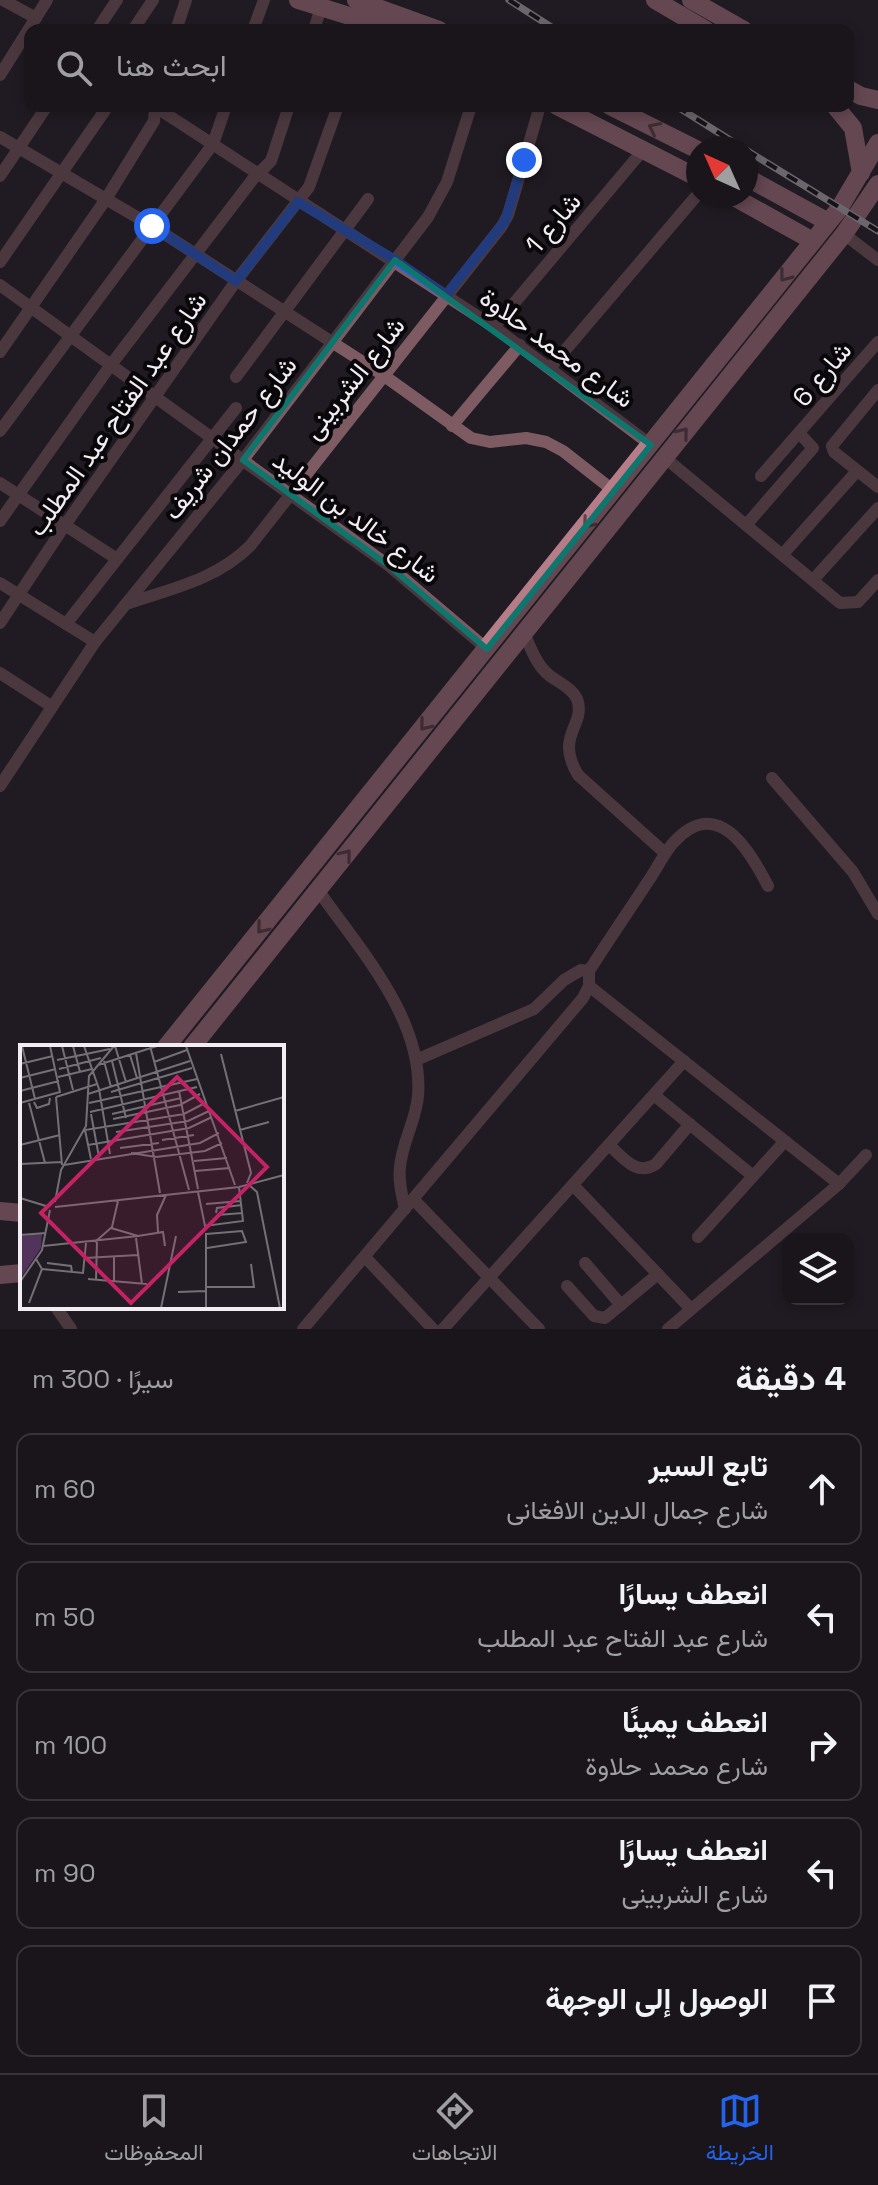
<!DOCTYPE html>
<html lang="ar">
<head>
<meta charset="utf-8">
<style>
	:root { --surface:#19151a; --page:#262227; --text:#f1f3f6; --muted:#9f9fa2; --line:#373439; --accent:#2563eb }
	body { margin:0; font-family:"Space Grotesk",Vazirmatn,sans-serif; background:var(--page); color:var(--text); direction:rtl }
	.controls { position:absolute; right:24px; bottom:24px; display:grid; overflow:hidden; border-radius:16px; box-shadow:0 4px 12px #0003 }
	.controls button { width:72px; height:72px; display:grid; place-items:center; padding:0; border:0; border-bottom:2px solid var(--line); background:var(--surface); color:var(--text); font:40px sans-serif }
	.compass { position:absolute; left:686px; top:136px; width:72px; height:72px; border-radius:50%; background:var(--surface); box-shadow:0 4px 12px #0003; rotate:315deg }
	.stop { position:absolute; width:24px; height:24px; margin:-18px; border:6px solid #2563eb; border-radius:50%; background:#fff }
	.stop.end { background:#2563eb; border-color:#fff; box-shadow:0 2px 8px #0008 }
	.list { margin:0; padding:0; list-style:none }
	h2 { display:flex; justify-content:space-between; align-items:center; height:104px; margin:0; padding:0 32px; font-size:34px }
	h2 small { font-size:26px; font-weight:400; color:var(--muted) }
	.list li { display:grid; grid-template-columns:52px 1fr auto; gap:24px; align-items:center; box-sizing:border-box; height:112px; margin:0 16px 16px; padding:0 16px; border:2px solid var(--line); border-radius:16px }
	.list b { display:block; font-size:30px; white-space:nowrap }
	.list p { margin:0; font-size:26px; white-space:nowrap; color:var(--muted) }
	.list em { font-size:26px; font-style:normal; color:var(--muted) }
	.icon { flex:none; width:44px; height:44px; fill:none; stroke:currentColor; stroke-width:2; stroke-linecap:round; stroke-linejoin:round }
	.map { position:relative; flex:none; width:878px; height:1329px; overflow:hidden; direction:ltr }
	.search { position:absolute; background:var(--surface); box-shadow:0 4px 12px #0003; left:24px; right:24px; top:24px; height:88px; display:flex; align-items:center; gap:20px; box-sizing:border-box; padding:0 28px; border-radius:16px; color:var(--muted); font-size:30px }
	.sheet { height:744px; background:var(--surface) }
	nav { display:flex; justify-content:space-around; align-items:center; box-sizing:border-box; height:112px; border-top:2px solid var(--line); background:var(--surface); font-size:22px; color:var(--muted) }
	nav a { display:grid; justify-items:center; gap:4px }
	nav .on { color:var(--accent) }
	.map>svg:first-child { display:block }
</style>
</head>
<body>
<div class="map">
<svg width="878" height="1329" viewBox="0 0 878 1329">
	<rect width="100%" height="100%" fill="#211c23"/>
	<g fill="none" stroke-linecap="round" stroke-linejoin="round">
		<g stroke="#7e5b62" stroke-width="12">
			<polyline points="3,0 36,18"/>
			<polyline points="97,30 117,0"/>
			<polyline points="133,30 153,0"/>
			<polyline points="176,30 186,0"/>
			<polyline points="253,30 264,0"/>
			<polyline points="314,30 321,7"/>
			<polyline points="0,75 47,0"/>
			<polyline points="154,106 494,327 651,445"/>
			<polyline points="0,137 152,226 383,375 471,438 490,442 526,438 546,442 563,451 614,491"/>
			<polyline points="0,176 47,106"/>
			<polyline points="844,234 878,260"/>
			<polyline points="0,262 108,106"/>
			<polyline points="0,285 388,565 487,649"/>
			<polyline points="494,327 644,149"/>
			<polyline points="0,352 106,199 154,121 155,106"/>
			<polyline points="550,368 698,194"/>
			<polyline points="236,377 368,199"/>
			<polyline points="878,390 832,446 834,452 878,487"/>
			<polyline points="452,426 520,345"/>
			<polyline points="0,431 213,144 226,106"/>
			<polyline points="664,457 840,603 858,602 878,580"/>
			<polyline points="761,476 878,342"/>
			<polyline points="0,483 117,559"/>
			<polyline points="0,521 110,366 253,179 271,161 289,106"/>
			<polyline points="747,524 813,448 800,434"/>
			<polyline points="783,554 857,471"/>
			<polyline points="813,580 878,508"/>
			<polyline points="0,583 95,642"/>
			<path d="M126,604C170,589 216,580 250,546L502,226L508,215L540,106"/>
			<polyline points="0,623 65,525 236,281 309,187 338,106"/>
			<polyline points="66,624 236,408"/>
			<path d="M524,633C531,648 536,665 550,676C560,683 575,690 578,702C584,727 555,736 578,775L665,853"/>
			<polyline points="0,673 51,706"/>
			<polyline points="772,778 853,872 878,914"/>
			<polyline points="0,786 95,642 243,460 428,217 447,182 471,106"/>
			<path d="M318,890C359,949 424,1019 418,1096C416,1121 402,1142 400,1167C398,1181 402,1195 405,1209"/>
			<polyline points="589,986 839,1184"/>
			<path d="M416,1060L534,1009L564,980L581,970L589,971C608,941 628,912 647,883C657,869 663,854 674,842C717,795 749,849 768,886"/>
			<polyline points="654,1095 753,1176"/>
			<path d="M609,1145C623,1157 636,1177 656,1164L690,1124"/>
			<polyline points="573,1185 691,1309"/>
			<polyline points="413,1199 539,1329"/>
			<polyline points="698,1237 785,1141"/>
			<polyline points="365,1257 433,1329"/>
			<polyline points="585,1263 621,1305"/>
			<polyline points="567,1286 594,1316 605,1318 658,1274"/>
			<polyline points="56,1307 71,1329"/>
			<polyline points="303,1329 583,998 589,986 589,971"/>
			<polyline points="443,1329 684,1061"/>
			<polyline points="668,1329 839,1184 866,1155"/>
		</g>
		<g stroke="#b67d89" stroke-width="18">
			<polyline points="298,0 394,30"/>
			<polyline points="356,0 439,30"/>
			<polyline points="655,0 706,30"/>
			<polyline points="691,0 744,30"/>
			<polyline points="848,89 861,96 878,100"/>
			<polyline points="557,106 698,178"/>
			<polyline points="610,106 698,150"/>
			<polyline points="835,106 853,128 861,173"/>
			<polyline points="746,177 828,222"/>
			<polyline points="732,196 813,241"/>
			<polyline points="166,1047 839,209 878,143"/>
			<polyline points="192,1047 844,234 878,184"/>
			<polyline points="0,1211 22,1213"/>
			<polyline points="0,1275 22,1273"/>
		</g>
		<g stroke="#c5c1c6" stroke-width="7">
			<g id="rail">
				<polyline points="509,0 556,30"/>
				<polyline points="676,106 743,148"/>
				<polyline points="746,150 878,231"/>
			</g>
		</g>
		<use href="#rail" stroke="#09070a" stroke-width="4" stroke-dasharray="12" stroke-linecap="butt"/>
	</g>
	<defs><path id="oneway-chevron" d="M-2-3.5L2.5 0L-2 3.5" fill="none" stroke-width="1.6" stroke-linecap="round" stroke-linejoin="round" transform="scale(2)"/></defs>
	<g stroke="#60424a">
		<use href="#oneway-chevron" transform="translate(654 128) rotate(-153)"/>
		<use href="#oneway-chevron" transform="translate(785 276) rotate(128)"/>
		<use href="#oneway-chevron" transform="translate(683 433) rotate(-51)"/>
		<use href="#oneway-chevron" transform="translate(588 523) rotate(129)"/>
		<use href="#oneway-chevron" transform="translate(425 725) rotate(129)"/>
		<use href="#oneway-chevron" transform="translate(346 855) rotate(-51)"/>
		<use href="#oneway-chevron" transform="translate(262 928) rotate(129)"/>
	</g>
	<g fill="none" stroke-linecap="round" stroke-linejoin="round">
		<polyline stroke="#2563eb" stroke-width="10" points="152,226 236,281 298,202 395,260 446,295 505,221 524,160"/>
	</g>
	<path d="M0 0H878V1329H0ZM395,260L651,445L487,649L388,565L243,460Z" fill="#211c23" fill-opacity=".55" fill-rule="evenodd"/>
	<path fill="none" stroke="#0f766e" stroke-width="6" stroke-linejoin="round" d="M395,260L651,445L487,649L388,565L243,460Z"/>
	<g text-anchor="middle" stroke-width="8" stroke-linejoin="round" paint-order="stroke">
		<g font-size="26" fill="#f1edf2" stroke="#09070a">
			<text transform="translate(553 223) rotate(-50)" y="9">شارع 1</text>
			<text transform="translate(557 348) rotate(36)" y="9">شارع محمد حلاوة</text>
			<text transform="translate(822 374) rotate(-50)" y="9">شارع 6</text>
			<text transform="translate(354 378) rotate(-52)" y="9">شارع الشربينى</text>
			<text transform="translate(117 414) rotate(-55)" y="9">شارع عبد الفتاح عبد المطلب</text>
			<text transform="translate(230 438) rotate(-52)" y="9">شارع حمدان شريف</text>
			<text transform="translate(356 517) rotate(37)" y="9">شارع خالد بن الوليد</text>
		</g>
	</g>
	<g transform="translate(20 1045)">
		<rect width="264" height="264" fill="#211c23"/>
		<path d="M22,189L21,203L0,234V191Z" fill="#51335c"/>
		<path fill="none" stroke="#747076" stroke-width="2" d="M2,1L15,54M42,1L53,45M53,1L60,27M64,1L79,44L90,109M95,1L106,37M130,1L169,145M166,1L215,140M116,8L140,148M201,9L231,128L227,138M110,10L117,33M37,15L90,4M84,16L91,42M92,16L106,73M134,17L167,5M0,19L33,11M78,20L137,1M39,24L81,13M38,32L72,24M0,33L36,24M0,46L39,36M159,46L178,144M91,47L172,23M68,49L170,16M36,52L77,39M36,52L42,120M14,57L17,63L29,59L30,53M0,58L40,47L30,1M9,58L25,118M69,58L177,34M215,66L264,52M70,67L177,42M71,69L79,112M92,69L161,53M93,74L160,60L180,49M220,85L249,77M96,87L168,76L189,66M142,95L174,90M0,100L40,90M68,100L169,83L192,72M100,103L139,98M111,108L136,112L185,106L202,98M71,114L65,85L164,69L185,58M174,116L207,113M0,119L42,117M44,120L180,98L199,88M175,126L210,123M229,140L237,147L260,263M178,147L185,181L223,176L219,142M0,153L26,161M35,157L41,125L66,81L69,31L94,1M186,159L221,156M35,162L219,142L264,130M196,168L197,163L222,160M197,170L223,168M91,183L118,191L143,187L145,201M138,187L137,170L146,150M186,189L222,186L226,197L187,203M0,190L26,188M116,193L122,239M75,197L92,182L98,156M23,201L118,191M65,213L118,210M27,218L51,221L52,227M22,224L63,228L66,198M68,234L127,239M76,235L77,197M0,237L22,205L30,165M94,237V212M186,242H234L231,219M158,247L186,246M9,258L22,224L16,214M141,263L156,191M186,263V188"/>
		<path fill="#c42363" fill-opacity="0.15" stroke="#c42363" stroke-width="4" d="M157,32L247,122L111,258L21,168Z"/>
		<rect width="264" height="264" fill="none" stroke="#f1edf2" stroke-width="4"/>
	</g>
</svg>
<div class="controls">
<button><svg class="icon" aria-label="layers" viewBox="0 0 24 24"><path d="M12 4l9 5-9 5-9-5zM3 14l9 5 9-5"/></svg></button>
</div>
<svg class="compass" viewBox="-18 -18 36 36"><path d="M0-13l5 13h-10z" fill="#e53935"/><path d="M0 13l5-13h-10z" fill="#9f9fa2"/></svg>
<div class="stop" style="left:152px;top:226px"></div>
<div class="stop end" style="left:524px;top:160px"></div>
<div class="search"><svg class="icon" aria-label="search" viewBox="0 0 24 24"><circle cx="10" cy="10" r="6"/><path d="M15 15l6 6"/></svg>ابحث هنا</div>
</div>
<section class="sheet">
<h2>4 دقيقة<small>سيرًا · 300 m</small></h2>
<ul class="list">
<li><svg class="icon" aria-label="ahead" viewBox="0 0 24 24"><path d="M12 20V5M6 11l6-6 6 6"/></svg><div><b>تابع السير</b><p>شارع جمال الدين الافغانى</p></div><em>60 m</em></li>
<li><svg class="icon" aria-label="left" viewBox="0 0 24 24"><path d="M17 20v-9H6M10 6l-5 5 5 5"/></svg><div><b>انعطف يسارًا</b><p>شارع عبد الفتاح عبد المطلب</p></div><em>50 m</em></li>
<li><svg class="icon" aria-label="right" viewBox="0 0 24 24"><path d="M7 20v-9h11M14 6l5 5-5 5"/></svg><div><b>انعطف يمينًا</b><p>شارع محمد حلاوة</p></div><em>100 m</em></li>
<li><svg class="icon" aria-label="left" viewBox="0 0 24 24"><path d="M17 20v-9H6M10 6l-5 5 5 5"/></svg><div><b>انعطف يسارًا</b><p>شارع الشربينى</p></div><em>90 m</em></li>
<li><svg class="icon" aria-label="arrive" viewBox="0 0 24 24"><path d="M6 21V4h12l-3 4 3 4H6"/></svg><div><b>الوصول إلى الوجهة</b></div></li>
</ul>
</section>
<nav>
<a class="on"><svg class="icon" aria-label="map" viewBox="0 0 24 24"><path d="M3 6l6-2 6 2 6-2v14l-6 2-6-2-6 2zM9 4v14M15 6v14"/></svg>الخريطة</a>
<a><svg class="icon" aria-label="directions" viewBox="0 0 24 24"><path d="M12 3l9 9-9 9-9-9zM9 14v-3h6M13 9l2 2-2 2"/></svg>الاتجاهات</a>
<a><svg class="icon" aria-label="saved" viewBox="0 0 24 24"><path d="M7 4h10v16l-5-4-5 4z"/></svg>المحفوظات</a>
</nav>
</body>
</html>
